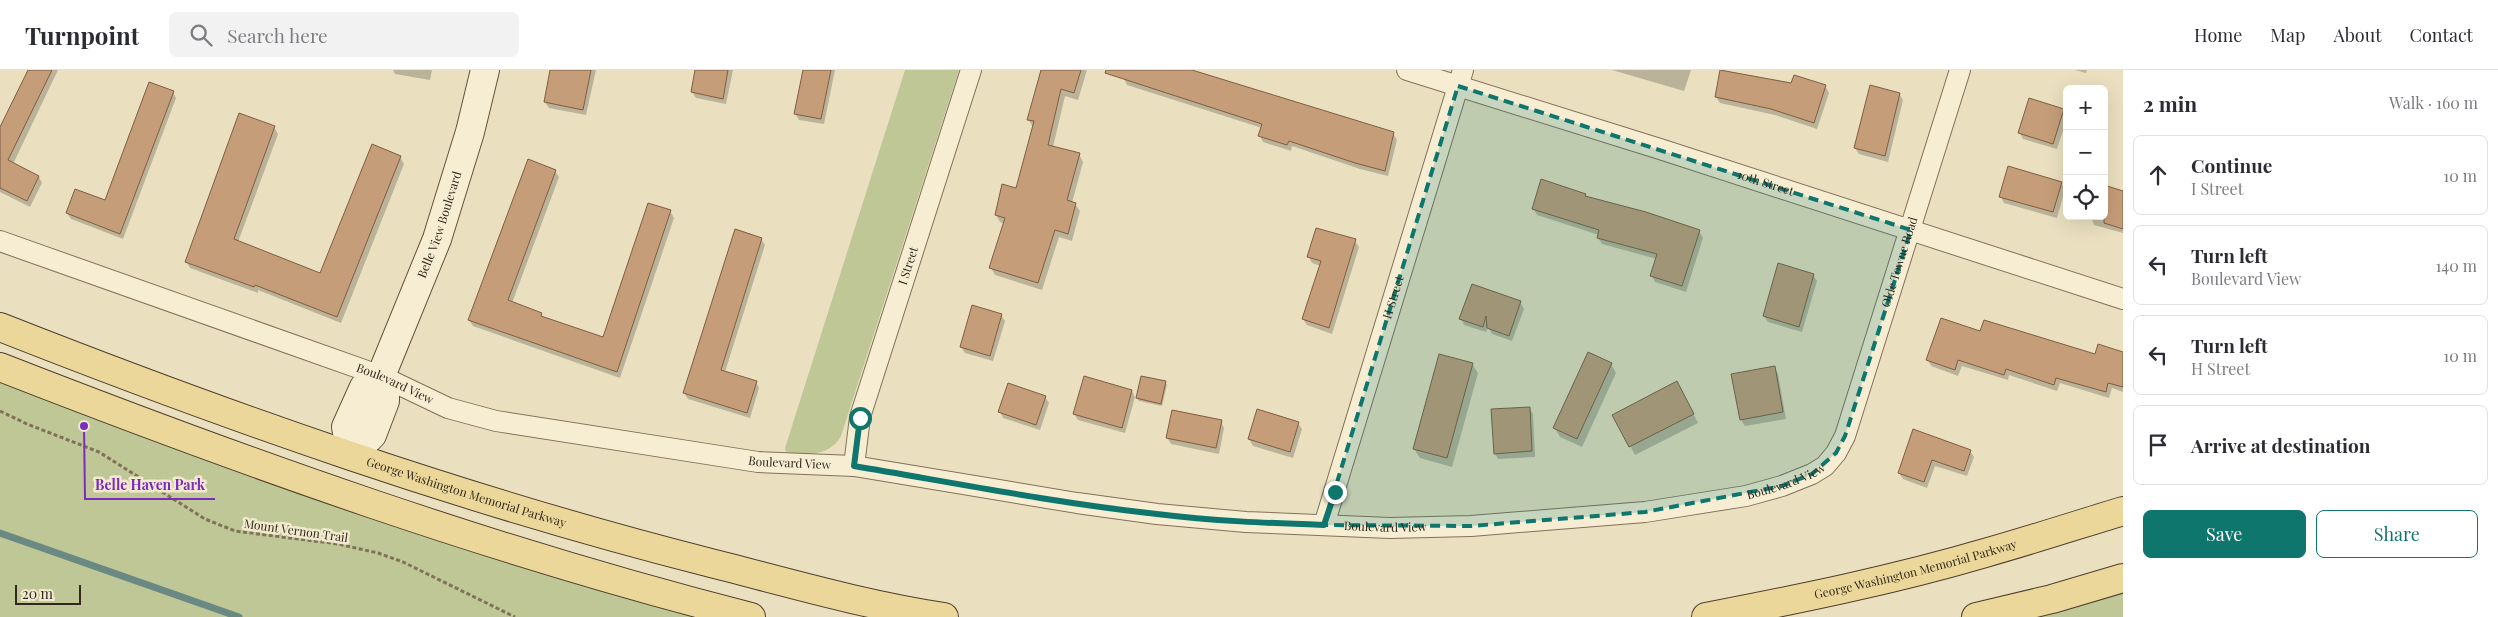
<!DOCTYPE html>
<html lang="en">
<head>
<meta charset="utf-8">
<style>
	:root { --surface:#fff; --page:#f2f2f3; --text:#2b2b33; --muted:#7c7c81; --line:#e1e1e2; --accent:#0f766e }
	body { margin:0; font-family:"Playfair Display",serif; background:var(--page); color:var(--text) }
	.controls { position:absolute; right:15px; top:15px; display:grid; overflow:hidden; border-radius:8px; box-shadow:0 5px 20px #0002 }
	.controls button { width:45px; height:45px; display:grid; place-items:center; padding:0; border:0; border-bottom:1px solid var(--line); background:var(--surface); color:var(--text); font:25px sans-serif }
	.scale { position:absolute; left:15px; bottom:12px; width:66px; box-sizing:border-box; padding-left:5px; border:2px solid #32281c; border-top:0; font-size:14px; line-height:18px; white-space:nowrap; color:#32281c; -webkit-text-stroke:4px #f2eace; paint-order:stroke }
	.stop { position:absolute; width:15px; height:15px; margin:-11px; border:4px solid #0f766e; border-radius:50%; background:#fff }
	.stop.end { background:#0f766e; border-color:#fff; box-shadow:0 1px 5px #0008 }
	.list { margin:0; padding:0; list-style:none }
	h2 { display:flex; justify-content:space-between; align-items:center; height:65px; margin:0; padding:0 20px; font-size:21px }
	h2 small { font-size:16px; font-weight:400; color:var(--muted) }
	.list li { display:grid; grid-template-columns:32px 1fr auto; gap:15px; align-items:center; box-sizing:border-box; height:80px; margin:0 10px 10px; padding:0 10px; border:1px solid var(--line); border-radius:8px }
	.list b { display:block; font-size:19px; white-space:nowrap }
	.list p { margin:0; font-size:16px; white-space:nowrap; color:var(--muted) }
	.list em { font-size:16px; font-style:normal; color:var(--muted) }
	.actions { display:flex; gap:10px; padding:15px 20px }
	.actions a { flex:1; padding:11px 0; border:1px solid var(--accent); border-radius:8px; text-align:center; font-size:18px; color:var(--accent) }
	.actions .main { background:var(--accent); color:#fff }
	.icon { flex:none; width:28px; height:28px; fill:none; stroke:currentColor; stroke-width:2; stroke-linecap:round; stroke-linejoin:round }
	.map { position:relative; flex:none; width:2123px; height:547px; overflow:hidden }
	header { display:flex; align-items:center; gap:30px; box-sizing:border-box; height:70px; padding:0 25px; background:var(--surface); border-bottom:1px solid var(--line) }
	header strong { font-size:24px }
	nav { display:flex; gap:28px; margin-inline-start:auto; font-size:18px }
	.search { width:350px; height:45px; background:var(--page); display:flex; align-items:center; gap:12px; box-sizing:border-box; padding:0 18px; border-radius:8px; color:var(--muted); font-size:19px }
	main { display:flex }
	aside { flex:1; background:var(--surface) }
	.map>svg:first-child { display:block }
</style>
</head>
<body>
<header>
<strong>Turnpoint</strong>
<div class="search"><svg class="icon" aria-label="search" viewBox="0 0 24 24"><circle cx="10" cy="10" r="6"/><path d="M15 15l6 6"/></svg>Search here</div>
<nav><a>Home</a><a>Map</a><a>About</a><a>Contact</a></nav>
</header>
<main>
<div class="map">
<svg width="2123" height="547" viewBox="0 0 2123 547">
	<rect width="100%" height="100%" fill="#eae0c0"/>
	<g fill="#bec795">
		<path d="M905,0H959L841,366C831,385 806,387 786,382L785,378Z"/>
		<polygon points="0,291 706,547 0,547"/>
		<polygon points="2123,505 2123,547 1959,547 2052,529"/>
	</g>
	<g fill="#0003">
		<polygon points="29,0 58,0 13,94 39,107 42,113 30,137 0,122 0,60"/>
		<polygon points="393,0 432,0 430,10 395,4"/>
		<polygon points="552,0 596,0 586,45 549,38 545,32"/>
		<polygon points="697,0 733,0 726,34 696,28 692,22"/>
		<polygon points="804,0 835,0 824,54 799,50 795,43"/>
		<polygon points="1041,0 1087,0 1078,30 1065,26 1053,77 1079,84 1083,92 1072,133 1075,134 1080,141 1072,171 1059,167 1042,220 995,205 991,198 1005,154 1000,152 996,145 1017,119 1033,57 1028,49"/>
		<polygon points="1127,0 1185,0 1393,63 1397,70 1388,106 1360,99 1292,76 1291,81 1263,72 1260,66 1262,58 1127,15 1124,9"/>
		<polygon points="1612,0 1691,0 1684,21"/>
		<polygon points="1722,0 1792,15 1825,16 1829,23 1817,59 1775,45 1720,33 1716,27"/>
		<polygon points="2075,0 2087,0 2086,3"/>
		<polygon points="173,22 176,28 123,169 71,149 67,143 105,132"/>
		<polygon points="1899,24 1903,30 1888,92 1859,84 1855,78"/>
		<polygon points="2064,40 2067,48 2057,79 2023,69 2020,63"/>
		<polygon points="274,57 278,64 238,172 321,205 400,87 404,94 341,253 258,220 258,223 190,198 186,191"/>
		<polygon points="555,101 559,107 512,233 541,244 543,248 604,268 670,141 674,148 620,308 473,256 469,250"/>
		<polygon points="2061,113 2065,119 2057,148 2004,133 2001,127"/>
		<polygon points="2123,123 2123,163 2094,155 2091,146 2104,146"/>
		<polygon points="1585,125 1587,128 1699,161 1703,168 1686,222 1655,212 1652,206 1657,189 1602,174 1598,168 1599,165 1537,145 1533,138"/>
		<polygon points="761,169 765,175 725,302 756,312 759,318 750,348 688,329 684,322"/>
		<polygon points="1355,171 1359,177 1332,264 1307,255 1303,249 1321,196 1312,193 1309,187"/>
		<polygon points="1813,205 1817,211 1802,262 1768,252 1764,246"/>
		<polygon points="1520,232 1524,239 1512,271 1492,264 1488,257 1486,262 1464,255 1461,248"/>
		<polygon points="1001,245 1005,251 993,291 965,283 961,277"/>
		<polygon points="1981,263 2096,286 2123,284 2123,322 2112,318 2109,328 2060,313 2057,321 2009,305 2008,310 1962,296 1958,306 1931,296 1928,290"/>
		<polygon points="1472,294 1478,303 1452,397 1420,388 1414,379"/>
		<polygon points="1611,294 1616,303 1582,377 1560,367 1555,358"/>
		<polygon points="1774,297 1778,304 1786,349 1745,356 1741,350 1733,305"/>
		<polygon points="1165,312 1167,315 1162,336 1139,331 1137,328"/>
		<polygon points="1132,321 1135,327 1125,363 1078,350 1074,344"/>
		<polygon points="1682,322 1698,353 1635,385 1614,345"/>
		<polygon points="1045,327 1049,333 1040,360 1003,348 1000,342"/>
		<polygon points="1529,338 1533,344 1535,387 1498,389 1495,383"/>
		<polygon points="1221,352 1224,358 1219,384 1171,374 1167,367"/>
		<polygon points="1298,353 1302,359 1293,388 1253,376 1249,369"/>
		<polygon points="1913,361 1970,381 1974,387 1967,406 1935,396 1927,418 1903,409 1899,403"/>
	</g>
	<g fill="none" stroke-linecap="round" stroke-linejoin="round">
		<polyline stroke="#6a8983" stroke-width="7" points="0,463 239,547"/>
	</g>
	<g fill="#c59d78" stroke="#7e5d41">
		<polygon points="28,0 52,0 8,90 39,106 27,131 0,118 0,57"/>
		<polygon points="550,0 591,0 583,40 544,32"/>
		<polygon points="695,0 728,0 723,29 691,22"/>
		<polygon points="803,0 831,0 821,49 794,44"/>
		<polygon points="1041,0 1081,0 1074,23 1061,19 1048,75 1080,83 1067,130 1076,133 1068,164 1055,160 1038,213 989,198 1005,148 995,145 1002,114 1016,118 1034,51 1027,50"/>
		<polygon points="1106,0 1192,0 1394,62 1385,101 1355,93 1289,71 1287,75 1258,66 1262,54 1105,3"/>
		<polygon points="1720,0 1791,13 1794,5 1826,15 1814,53 1771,39 1715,27"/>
		<polygon points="149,12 174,21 120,164 66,143 75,119 105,130"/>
		<polygon points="1870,15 1900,23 1885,86 1854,78"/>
		<polygon points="2029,28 2064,39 2053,74 2018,63"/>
		<polygon points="239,43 275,56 234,169 320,203 372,74 401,86 337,247 255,215 254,217 185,192"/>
		<polygon points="528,89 556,100 508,230 542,243 541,246 603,267 648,133 671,140 617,302 468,250"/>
		<polygon points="2008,96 2062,112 2053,142 1999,127"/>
		<polygon points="1541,109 1586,124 1585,126 1646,142 1700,160 1682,216 1650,206 1657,184 1597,168 1599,160 1532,139"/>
		<polygon points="2104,115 2123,121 2123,159 2104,153"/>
		<polygon points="1316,158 1356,169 1329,258 1302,249 1321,191 1307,187"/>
		<polygon points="735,159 762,168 721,300 757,311 747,343 683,323"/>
		<polygon points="1778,193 1814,204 1799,257 1763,246"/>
		<polygon points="1472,214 1521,231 1509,266 1487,258 1486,246 1483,257 1459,249"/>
		<polygon points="972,235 1002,244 990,286 960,277"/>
		<polygon points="1941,248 1980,261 1984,250 2095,284 2098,274 2123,282 2123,317 2108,313 2106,322 2056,308 2054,315 2006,299 2004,305 1958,290 1955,300 1926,290"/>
		<polygon points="1588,282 1612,293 1577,369 1553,358"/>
		<polygon points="1439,284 1473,293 1447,388 1413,379"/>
		<polygon points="1775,296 1783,342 1740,350 1731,304"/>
		<polygon points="1084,306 1132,320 1122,358 1073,344"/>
		<polygon points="1141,306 1166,311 1161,334 1136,328"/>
		<polygon points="1677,311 1694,344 1629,377 1612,345"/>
		<polygon points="1008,313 1046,326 1036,355 998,342"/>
		<polygon points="1530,337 1532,381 1494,384 1491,339"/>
		<polygon points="1257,339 1299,352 1290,382 1248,369"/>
		<polygon points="1172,340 1222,350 1216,378 1166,368"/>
		<polygon points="1913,359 1971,380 1964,401 1932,390 1924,412 1898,403"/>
	</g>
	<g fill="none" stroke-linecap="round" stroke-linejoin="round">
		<g stroke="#817159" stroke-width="22">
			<g id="minor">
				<path id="s1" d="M1407,0L1660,79L2123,229"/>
				<path id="s2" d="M0,171L381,306L448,338L496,351L758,392L854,396L1077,433L1157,444L1246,452L1390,458L1471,456L1645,442L1746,426L1782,416L1812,404L1825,396L1836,383L1845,366L1960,0"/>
				<path id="s3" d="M854,396L860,347L971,0"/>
				<path id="s4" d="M1324,455L1463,0"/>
			</g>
		</g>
		<g stroke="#63523c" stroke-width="30">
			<g id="secondary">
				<path id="s5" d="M351,385L346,357L364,317L381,306L437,169L470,62L485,0"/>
				<polyline points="351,385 372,365 385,331 385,318 381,306"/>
			</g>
		</g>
		<g stroke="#4f3f2d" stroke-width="30">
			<g id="primary">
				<path id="s6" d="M0,257C231,348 467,431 707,492C786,512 864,535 944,547"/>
				<path d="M0,297C246,393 495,482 751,547"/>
				<path id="s7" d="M1706,547C1799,529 1893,510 1985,483C2031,470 2077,455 2123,441"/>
				<polyline points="1976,547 2052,529 2123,508"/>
			</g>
		</g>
		<polyline stroke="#817159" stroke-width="3" stroke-dasharray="4 2.5" stroke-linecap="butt" points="0,341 27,354 99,382 205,449 235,461 338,474 378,483 403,492 515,547"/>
		<use href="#minor" stroke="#f6edd2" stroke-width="20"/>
		<use href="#secondary" stroke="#f6edd2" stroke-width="28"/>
		<use href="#primary" stroke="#ebd799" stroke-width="28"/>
	</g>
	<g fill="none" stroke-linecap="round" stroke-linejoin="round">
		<path stroke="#0f766e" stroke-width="6" d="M860,348L854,396C955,413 1056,433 1157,444C1213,451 1268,453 1324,455L1335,422"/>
	</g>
	<path fill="#0f766e" fill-opacity="0.2" stroke="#0f766e" stroke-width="4" stroke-dasharray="10 6" stroke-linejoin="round" d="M1458,16L1911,160L1845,366L1836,383L1812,404L1782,416L1645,442L1471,456L1324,455Z"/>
	<g text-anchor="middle" stroke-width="5" stroke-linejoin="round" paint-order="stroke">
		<g font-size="12" fill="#32281c" stroke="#f2eace">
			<text dy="4" stroke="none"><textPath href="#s1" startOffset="376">10th Street</textPath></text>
			<text dy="4" stroke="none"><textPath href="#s5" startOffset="255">Belle View Boulevard</textPath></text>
			<text dy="4" stroke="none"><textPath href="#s2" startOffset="2091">Olde Towne Road</textPath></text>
			<text dy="4" stroke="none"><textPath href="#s3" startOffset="208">I Street</textPath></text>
			<text dy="4" stroke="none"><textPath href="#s4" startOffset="238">H Street</textPath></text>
			<text dy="4" stroke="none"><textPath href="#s2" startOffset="420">Boulevard View</textPath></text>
			<text dy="4" stroke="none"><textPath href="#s2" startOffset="825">Boulevard View</textPath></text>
			<text dy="4" stroke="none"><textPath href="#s2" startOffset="1830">Boulevard View</textPath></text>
			<text dy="4" stroke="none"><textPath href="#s6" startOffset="495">George Washington Memorial Parkway</textPath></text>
			<text dy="4" stroke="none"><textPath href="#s2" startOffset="1425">Boulevard View</textPath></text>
			<text transform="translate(296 461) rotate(8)" y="4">Mount Vernon Trail</text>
			<text dy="4" stroke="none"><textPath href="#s7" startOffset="215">George Washington Memorial Parkway</textPath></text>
		</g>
	</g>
	<path fill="none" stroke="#7b2cbf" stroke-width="2" d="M84 356L85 429H215"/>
	<circle fill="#7b2cbf" stroke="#f2eace" stroke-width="2" cx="84" cy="356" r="5"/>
	<g font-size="14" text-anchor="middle" font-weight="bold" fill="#7b2cbf" stroke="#f2eace" stroke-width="5" stroke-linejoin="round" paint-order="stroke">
		<text x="150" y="420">Belle Haven Park</text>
	</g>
</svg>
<div class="controls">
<button>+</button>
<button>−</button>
<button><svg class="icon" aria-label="locate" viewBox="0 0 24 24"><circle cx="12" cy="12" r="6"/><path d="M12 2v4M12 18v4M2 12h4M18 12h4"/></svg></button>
</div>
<div class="scale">20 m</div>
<div class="stop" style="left:860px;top:348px"></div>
<div class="stop end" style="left:1335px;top:422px"></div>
</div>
<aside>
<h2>2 min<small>Walk · 160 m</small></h2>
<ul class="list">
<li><svg class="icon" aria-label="ahead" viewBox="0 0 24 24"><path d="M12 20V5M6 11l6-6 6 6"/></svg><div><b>Continue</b><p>I Street</p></div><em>10 m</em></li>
<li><svg class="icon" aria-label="left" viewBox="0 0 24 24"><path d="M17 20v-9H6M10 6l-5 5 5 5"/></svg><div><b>Turn left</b><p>Boulevard View</p></div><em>140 m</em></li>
<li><svg class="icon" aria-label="left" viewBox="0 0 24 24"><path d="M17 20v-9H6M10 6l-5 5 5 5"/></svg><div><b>Turn left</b><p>H Street</p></div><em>10 m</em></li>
<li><svg class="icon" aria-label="arrive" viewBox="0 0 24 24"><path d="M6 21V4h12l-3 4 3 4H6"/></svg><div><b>Arrive at destination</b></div></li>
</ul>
<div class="actions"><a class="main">Save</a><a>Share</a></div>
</aside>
</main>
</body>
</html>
